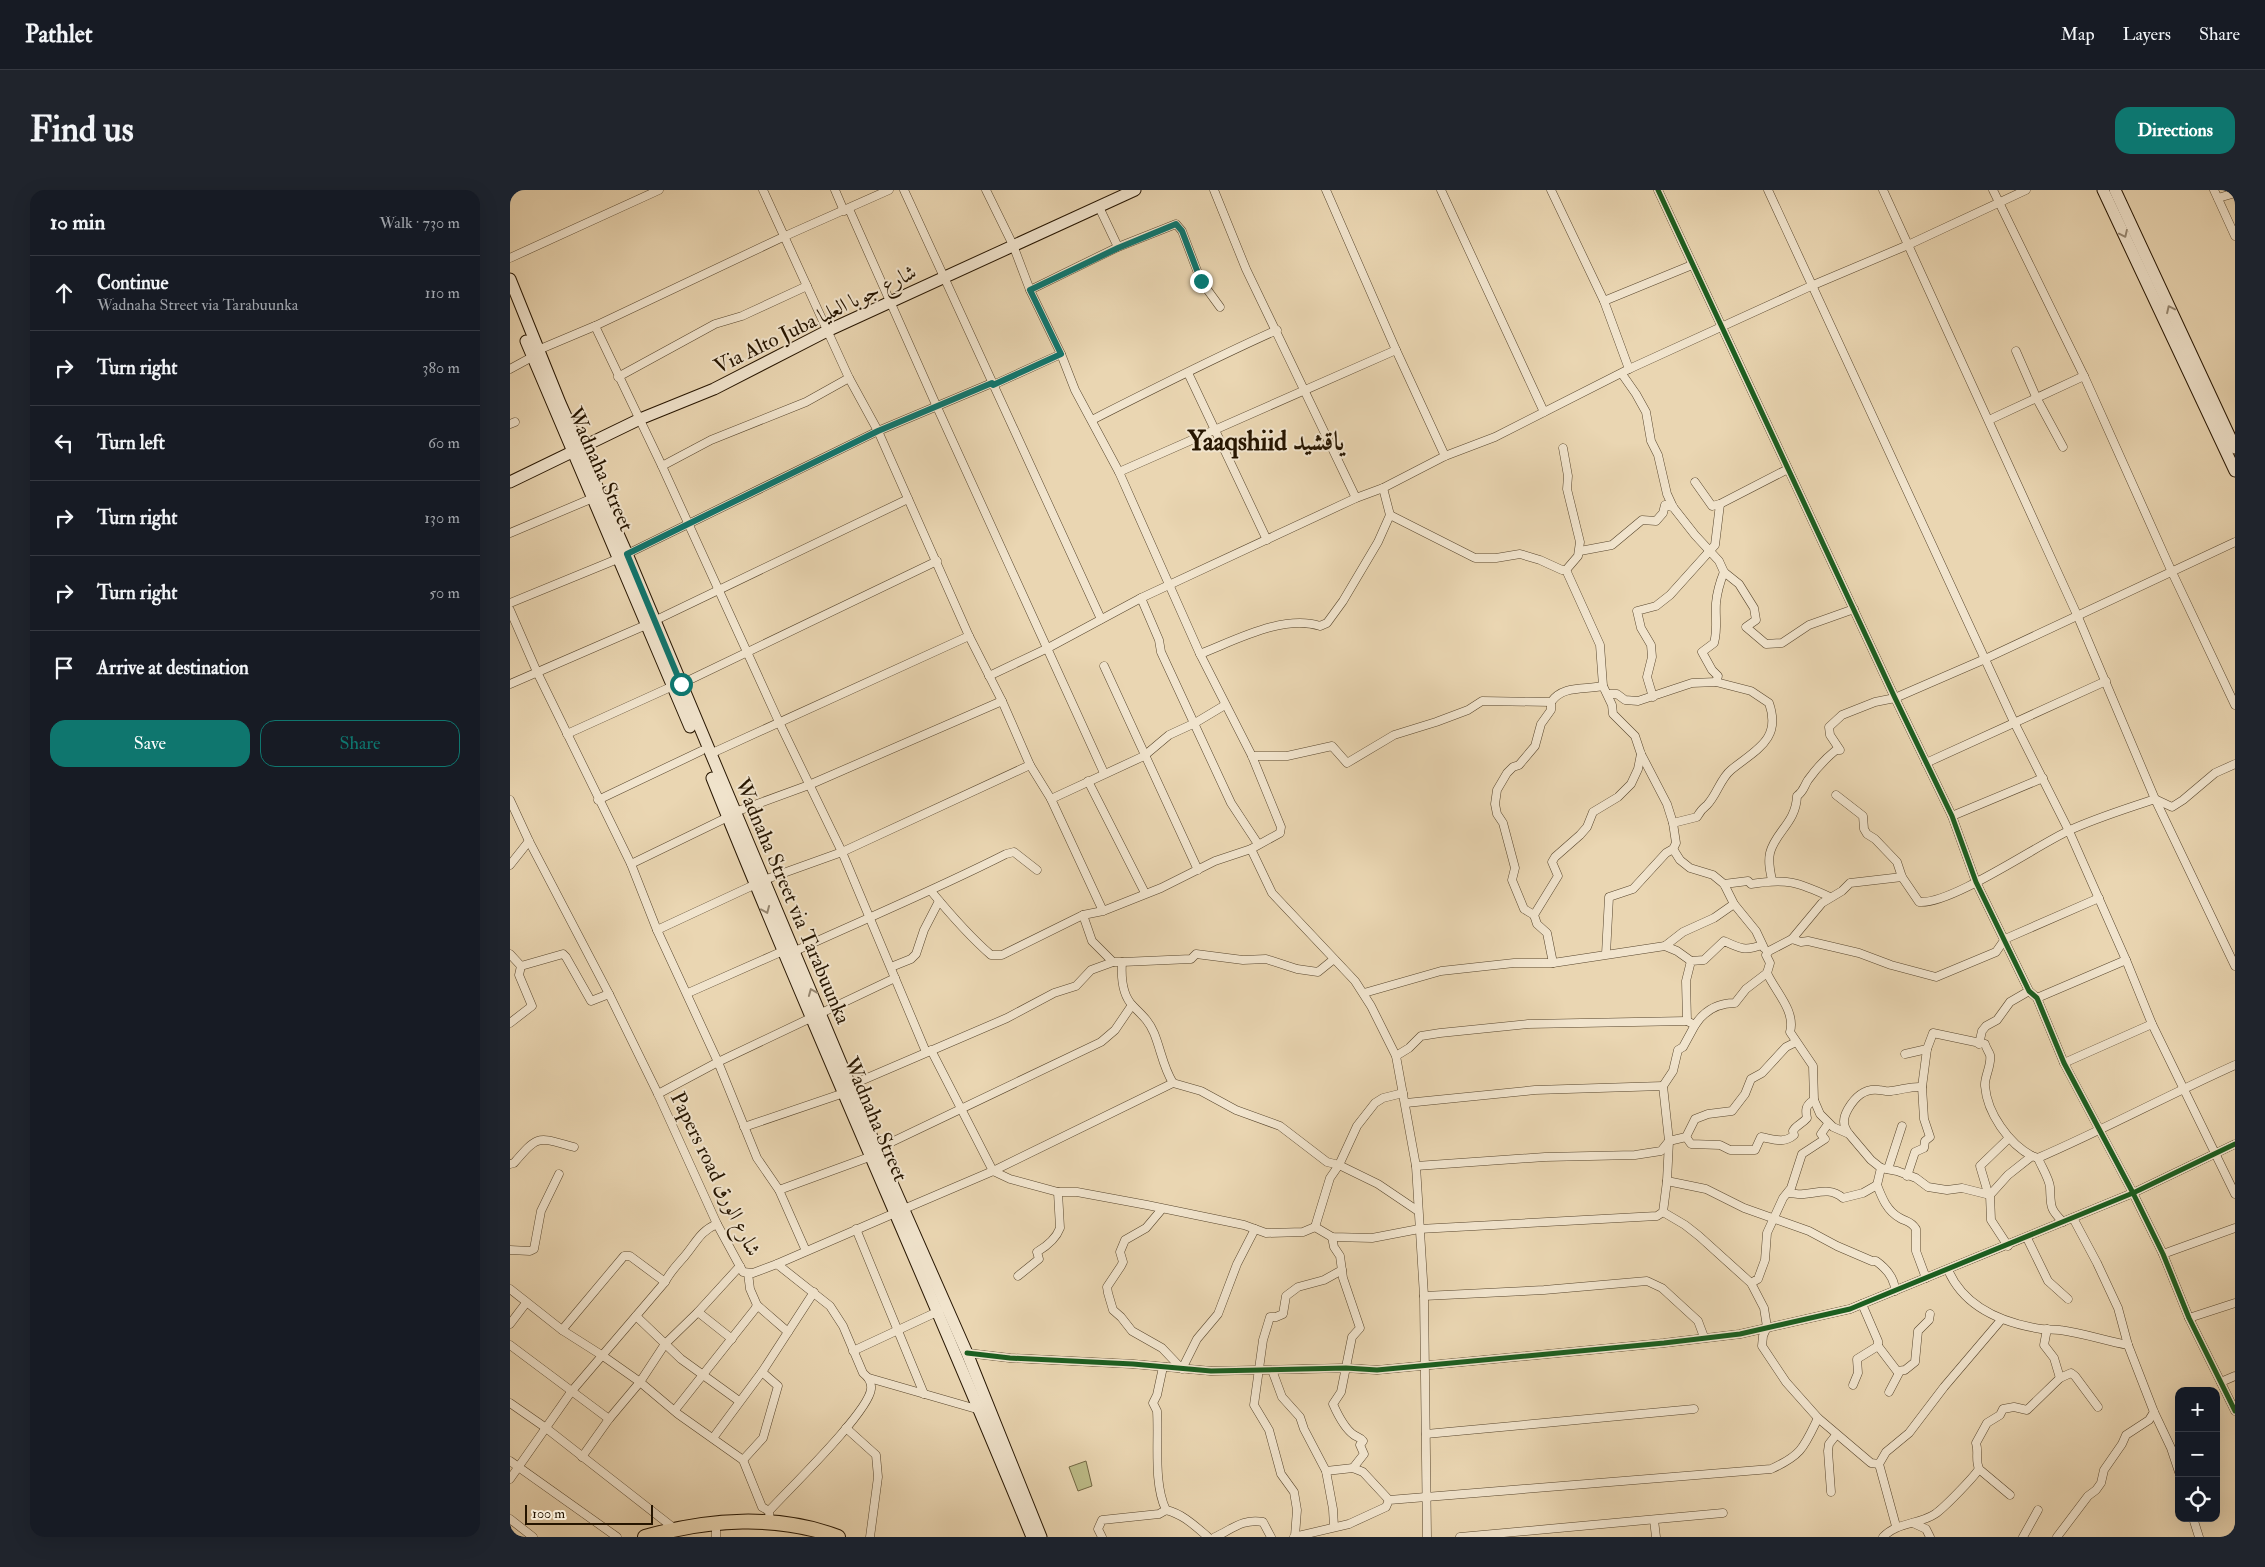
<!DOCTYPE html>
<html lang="en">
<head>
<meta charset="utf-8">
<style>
	:root { --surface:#171b24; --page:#20242c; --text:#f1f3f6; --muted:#9ea1a6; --line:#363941; --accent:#0f766e }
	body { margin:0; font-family:"IM FELL Double Pica",Amiri,serif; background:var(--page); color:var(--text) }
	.controls { position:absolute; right:15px; bottom:15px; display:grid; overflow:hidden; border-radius:10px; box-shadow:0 5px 20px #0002 }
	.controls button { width:45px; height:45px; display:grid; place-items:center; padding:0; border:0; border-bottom:1px solid var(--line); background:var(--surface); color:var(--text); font:25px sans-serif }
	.scale { position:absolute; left:15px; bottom:12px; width:128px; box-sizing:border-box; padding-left:5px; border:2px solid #261500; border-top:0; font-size:14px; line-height:18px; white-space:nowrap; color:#261500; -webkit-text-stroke:4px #f1e4cd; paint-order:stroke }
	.stop { position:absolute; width:15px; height:15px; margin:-11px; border:4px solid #0f766e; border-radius:50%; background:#fff }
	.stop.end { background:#0f766e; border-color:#fff; box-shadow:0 1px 5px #0008 }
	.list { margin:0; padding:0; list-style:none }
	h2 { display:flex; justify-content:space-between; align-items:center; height:65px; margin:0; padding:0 20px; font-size:21px }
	h2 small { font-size:16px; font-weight:400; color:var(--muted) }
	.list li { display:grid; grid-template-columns:32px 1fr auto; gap:15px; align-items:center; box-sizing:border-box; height:75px; padding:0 20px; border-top:1px solid var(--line) }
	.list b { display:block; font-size:19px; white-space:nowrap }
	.list p { margin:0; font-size:16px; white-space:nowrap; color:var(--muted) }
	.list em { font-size:16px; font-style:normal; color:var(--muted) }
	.actions { display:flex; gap:10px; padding:15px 20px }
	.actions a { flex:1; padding:11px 0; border:1px solid var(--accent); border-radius:15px; text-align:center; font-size:18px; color:var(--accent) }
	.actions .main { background:var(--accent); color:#fff }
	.icon { flex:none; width:28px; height:28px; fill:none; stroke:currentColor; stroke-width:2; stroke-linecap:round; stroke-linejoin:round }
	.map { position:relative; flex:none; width:1725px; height:1347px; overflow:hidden; border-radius:15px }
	header { display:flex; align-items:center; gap:30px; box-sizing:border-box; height:70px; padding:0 25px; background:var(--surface); border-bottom:1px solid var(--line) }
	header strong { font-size:24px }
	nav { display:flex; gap:28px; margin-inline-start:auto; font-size:18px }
	.intro { display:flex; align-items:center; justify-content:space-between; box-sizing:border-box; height:120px; padding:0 30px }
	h1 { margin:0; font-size:35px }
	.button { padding:12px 22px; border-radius:15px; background:var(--accent); color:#fff; font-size:18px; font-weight:700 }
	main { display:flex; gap:30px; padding:0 30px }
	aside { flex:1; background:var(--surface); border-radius:15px; box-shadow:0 5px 20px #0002 }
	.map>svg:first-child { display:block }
</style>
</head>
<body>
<header>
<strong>Pathlet</strong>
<nav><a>Map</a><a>Layers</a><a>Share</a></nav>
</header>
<div class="intro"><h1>Find us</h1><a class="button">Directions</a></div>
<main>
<aside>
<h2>10 min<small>Walk · 730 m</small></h2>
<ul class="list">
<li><svg class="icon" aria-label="ahead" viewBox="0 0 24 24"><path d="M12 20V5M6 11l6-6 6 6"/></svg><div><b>Continue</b><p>Wadnaha Street via Tarabuunka</p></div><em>110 m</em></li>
<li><svg class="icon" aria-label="right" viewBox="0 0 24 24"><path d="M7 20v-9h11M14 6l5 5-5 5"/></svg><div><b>Turn right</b></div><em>380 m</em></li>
<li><svg class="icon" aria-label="left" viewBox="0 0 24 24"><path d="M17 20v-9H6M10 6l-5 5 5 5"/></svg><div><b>Turn left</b></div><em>60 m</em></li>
<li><svg class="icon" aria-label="right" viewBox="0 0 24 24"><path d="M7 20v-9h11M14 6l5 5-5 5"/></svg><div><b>Turn right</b></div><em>130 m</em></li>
<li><svg class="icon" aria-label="right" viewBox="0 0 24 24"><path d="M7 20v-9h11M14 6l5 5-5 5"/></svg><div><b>Turn right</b></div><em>50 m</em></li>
<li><svg class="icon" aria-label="arrive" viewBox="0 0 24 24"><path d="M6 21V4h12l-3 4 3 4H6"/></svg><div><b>Arrive at destination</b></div></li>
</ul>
<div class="actions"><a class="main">Save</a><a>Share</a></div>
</aside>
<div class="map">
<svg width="1725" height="1347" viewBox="0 0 1725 1347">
	<rect width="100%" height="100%" fill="#ead6b2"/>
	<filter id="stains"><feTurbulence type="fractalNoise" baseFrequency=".004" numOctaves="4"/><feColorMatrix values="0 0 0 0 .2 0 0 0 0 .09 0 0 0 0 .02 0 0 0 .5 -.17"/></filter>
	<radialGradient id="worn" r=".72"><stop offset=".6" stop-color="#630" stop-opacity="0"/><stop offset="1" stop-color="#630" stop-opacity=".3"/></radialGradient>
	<polygon fill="#bdbc88" stroke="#726844" points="576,1271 582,1296 568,1301 559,1277"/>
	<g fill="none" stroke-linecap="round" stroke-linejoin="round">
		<g stroke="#57452c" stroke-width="9">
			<g id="street">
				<polyline points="253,0 339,188 368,241 459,446 492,511 520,575 541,609 593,721"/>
				<polyline points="325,0 334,21"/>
				<polyline points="394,0 591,429"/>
				<polyline points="704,0 736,79 846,308"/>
				<polyline points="816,0 886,160 935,266"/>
				<polyline points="931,0 1034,222"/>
				<polyline points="1041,0 1094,111 1119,179"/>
				<polyline points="1148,0 1385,508 1442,626 1466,692 1519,801 1527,808 1554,873 1623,1003 1653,1064 1679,1128 1725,1221"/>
				<polyline points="1258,0 1504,532 1559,641 1616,770 1642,834 1725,1004"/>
				<polyline points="1373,0 1568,427 1645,609 1725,776"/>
				<polyline points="1483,0 1574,186 1661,380 1725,515"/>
				<polyline points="1704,0 1725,46"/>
				<polyline points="1708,8 1725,3"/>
				<polyline points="589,17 608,57"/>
				<polyline points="339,19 427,217 594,583"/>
				<polyline points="0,68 149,0"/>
				<polyline points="520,100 608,57 666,34 672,41 691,91 710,117"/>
				<polyline points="1094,111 1182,75"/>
				<polyline points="85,136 152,276 269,532 332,662 416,862"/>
				<polyline points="28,160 85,136 273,47 379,0"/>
				<polyline points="1506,161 1527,209 1553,257"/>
				<polyline points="0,179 22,167"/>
				<polyline points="678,183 757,350"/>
				<polyline points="1112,184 1126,204 1136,222 1141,251 1148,265 1157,304 1163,317 1185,345 1209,371 1214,382 1229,394 1244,418 1246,430 1236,437 1256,454 1272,453 1299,435 1344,419"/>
				<polyline points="108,187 205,134 232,126 297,96"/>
				<polyline points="483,195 551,164"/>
				<path d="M582,230C643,199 704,168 767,140"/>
				<polyline points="1479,230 1574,186"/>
				<polyline points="0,234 5,232"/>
				<polyline points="152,276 201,250 296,212 339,188"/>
				<polyline points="609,282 886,160"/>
				<polyline points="1185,292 1202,316 1210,314 1278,279"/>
				<polyline points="873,298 880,325 965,368 986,368 1010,364 1030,370 1052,380 1056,380 1068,366 1070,352 1057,299 1058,286 1053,258"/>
				<polyline points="0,343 83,308"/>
				<polyline points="1070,361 1102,355 1132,330 1146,331 1153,323 1155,315 1163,317"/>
				<polyline points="117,364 368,241 482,193"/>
				<polyline points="1056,380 1090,455 1093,496 1102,515 1103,524 1125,546 1131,564 1157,614 1163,633 1166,653 1163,659 1156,663 1123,699 1099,707 1096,764"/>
				<polyline points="631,408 649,450 651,462 721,613 748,654"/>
				<polyline points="0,413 110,368"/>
				<polyline points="0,420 27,482 121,674 147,740 208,872 247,968 269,1000 296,1061"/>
				<polyline points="144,431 398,309"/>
				<path d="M690,464C724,451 773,424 810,436L817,433L833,411L868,352L880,325"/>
				<polyline points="594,476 688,680"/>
				<polyline points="479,486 538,458 631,408 846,308 873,298 935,266 985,247 1119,179 1301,96 1398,55 1516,0"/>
				<path d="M1206,492L1208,486L1202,480L1192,462L1204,453C1208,439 1205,427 1206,413C1207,402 1210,392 1214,382"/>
				<polyline points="0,494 136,435"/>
				<polyline points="171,494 427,371"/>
				<path d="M1098,504H1107L1115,510L1128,511L1182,493L1206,492L1241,501L1259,513C1272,550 1245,560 1221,580C1210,589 1207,605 1197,615C1192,619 1190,621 1187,627L1163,633"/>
				<polyline points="1143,507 1137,487 1142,467 1141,455 1131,438 1127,421 1146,416 1160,405 1205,355 1210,314"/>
				<polyline points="57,544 163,496"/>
				<polyline points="200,564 459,446"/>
				<path d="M742,566H777L822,556L837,573L884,545L926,532L958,520L972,511L1041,512C1053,495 1074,500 1093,496"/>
				<polyline points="1416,573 1596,491"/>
				<polyline points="578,591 635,703"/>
				<path d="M1326,605L1353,626L1354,639L1357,644L1365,649L1387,672L1392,687L1409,712C1440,715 1526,656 1558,641C1586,628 1616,619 1645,609L1662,617L1673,610L1705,583L1725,574"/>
				<polyline points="541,609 634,566 659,545 685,533 715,515"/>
				<polyline points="0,610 19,651 99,804 148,904 207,1034 233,1082 243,1083 267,1074 385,1023"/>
				<polyline points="88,610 191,561"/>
				<polyline points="225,622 299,595 492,511"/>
				<polyline points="1442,626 1533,588"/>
				<polyline points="741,659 762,703 845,791 861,816 886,866 906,976 914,1106 917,1347"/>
				<polyline points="1163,659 1170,670 1180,678 1203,685 1214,694 1224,714 1246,741 1254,758"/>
				<polyline points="121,674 218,627"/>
				<polyline points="0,675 19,651"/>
				<polyline points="254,690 332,662 520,575"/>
				<path d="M1262,690C1260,681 1258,672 1260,663C1265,642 1286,633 1287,606C1294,601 1294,596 1298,590C1306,579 1316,568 1326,560H1330L1320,545L1319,537L1332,525L1365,512L1385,508L1475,469L1725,352"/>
				<path d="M1214,694L1238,691L1241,694C1276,688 1288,692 1320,707"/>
				<path d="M421,701C440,724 459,746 481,765H492L573,725L593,721L651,698L705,671L741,659L770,643L771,637L742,566L690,464L609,282L565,200L551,164L520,100L503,55L476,0"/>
				<path d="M573,725L582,751L603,772H612C611,787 612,805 623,816C632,825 639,831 644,843C651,860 653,877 663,893L691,901L726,920L770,936L817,972L829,975L868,994L908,1021"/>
				<polyline points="1024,725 1014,719 1002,690 1005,678 993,633 987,624 985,614 987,600 997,583 1003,577 1009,575 1025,556 1031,534 1041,520 1041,512"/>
				<polyline points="147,740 246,694"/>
				<polyline points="1282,749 1312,713 1332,701 1340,693 1392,687"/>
				<polyline points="1155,756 1167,761 1181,771"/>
				<path d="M285,761C355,729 427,699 496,664L504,662L527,680"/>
				<polyline points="0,764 11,776 9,785 22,816 0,833"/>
				<polyline points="612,772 681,769 686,764 733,770 756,769 787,779 808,782 824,769"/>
				<polyline points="1043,773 1037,743 1027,734 1024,725 1048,686 1042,672 1045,667 1070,645 1077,637 1083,622 1108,607 1121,594 1128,579 1131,564"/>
				<polyline points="11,776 53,764 56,767 81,811 99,804"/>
				<polyline points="381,777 401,769 406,764 414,740 429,711"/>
				<polyline points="178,803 273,761"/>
				<polyline points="854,803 931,781 1004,773 1043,773 1155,756 1173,742 1204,728 1224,714"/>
				<polyline points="1527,808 1616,770"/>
				<path d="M1185,835C1194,821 1208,813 1225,813L1236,799L1257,783"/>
				<polyline points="1469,854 1472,841 1476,836 1487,830 1500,812 1519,801"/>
				<path d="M421,860L483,981L500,989L548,1002H567L637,1015L734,1035L756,1043L793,1042L805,1037L822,1047L862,1048L909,1039L1147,1026L1153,1022L1157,991L1159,951L1153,896L1163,881L1168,860L1173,857L1185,835L1177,831L1176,791L1181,771L1194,770L1214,751C1231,759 1235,761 1252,755"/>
				<polyline points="1395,864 1417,859"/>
				<polyline points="886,866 899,858 911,846 930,843 1018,834 1177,831"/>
				<polyline points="1554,873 1642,834"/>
				<polyline points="341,895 497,828 544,803 566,796 581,780 603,772"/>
				<polyline points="148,904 208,872 385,788"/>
				<polyline points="896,913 1025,900 1153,896"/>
				<polyline points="234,937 334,903"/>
				<path d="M1339,944C1332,935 1333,928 1338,919C1345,907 1354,898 1369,900C1373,900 1376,902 1381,901C1392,900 1400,896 1412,897"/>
				<path d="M1176,947L1181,954L1210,955L1220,960H1245L1251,947C1263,949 1274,954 1284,945L1283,941C1286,935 1292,934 1297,928C1295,919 1296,915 1304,910"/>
				<polyline points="367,959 591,852 605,840 622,815"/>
				<path d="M1528,968C1531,976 1539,988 1540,997C1541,1016 1539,1018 1553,1032"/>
				<path d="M0,974L4,973C29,944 27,947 64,957"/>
				<polyline points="906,976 1035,967 1125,965 1151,961 1159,951 1176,947 1185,929 1198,924 1222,921 1235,904 1241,889 1252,883 1276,857 1286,852"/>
				<polyline points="1371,978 1387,981 1406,988 1418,997 1437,1000 1452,998 1480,1005"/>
				<polyline points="1378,979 1392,936"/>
				<path d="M1397,986L1405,962L1414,958L1415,951L1420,947L1414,929L1412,897L1417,859L1423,843L1475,854C1476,858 1479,862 1480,865C1482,875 1474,887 1475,896C1477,923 1499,954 1522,966"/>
				<path d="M1157,991L1196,999L1234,1018L1299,1041L1327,1056L1362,1071H1366C1377,1079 1385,1088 1385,1101"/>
				<polyline points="269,1000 362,966"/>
				<path d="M1278,1003C1283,1003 1289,1005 1294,1004C1308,1003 1320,997 1333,1008L1353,1003L1367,995"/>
				<polyline points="1478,1003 1470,976 1499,948"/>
				<polyline points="394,1019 483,981 663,893"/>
				<polyline points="652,1019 636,1038 615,1050 610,1062 613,1072 611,1076 597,1097 598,1103 603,1120 611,1127 622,1141 652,1158 672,1179 687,1149 708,1124 727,1074 745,1039"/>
				<polyline points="1153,1022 1175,1035 1189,1046 1241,1093 1254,1118 1257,1137 1253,1146 1252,1156 1276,1192 1308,1228"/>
				<polyline points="1563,1028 1587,1073 1608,1118 1618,1155 1644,1222 1661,1258 1669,1282"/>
				<polyline points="805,1037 820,988 829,975 847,936 865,913 873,908 893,903"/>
				<polyline points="346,1039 414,1204"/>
				<path d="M822,1047L824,1057L830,1066L833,1088L850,1138L842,1147L831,1202L823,1214C827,1223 835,1239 844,1245C847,1247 850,1247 853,1251L850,1255L854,1264L843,1278"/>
				<polyline points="1517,1048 1538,1091 1558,1109"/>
				<path d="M1498,1056L1481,1030L1480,1005L1498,985L1522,966L1528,968C1595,939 1658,905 1725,875"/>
				<polyline points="0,1060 20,1061 24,1059 31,1021 49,984"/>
				<polyline points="1653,1064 1725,1038"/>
				<path d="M1438,1080C1454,1117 1493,1133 1531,1139C1537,1140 1544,1139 1550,1140C1573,1143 1596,1151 1618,1155"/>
				<path d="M508,1086L529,1069L527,1062C537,1056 546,1049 550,1038L548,1002"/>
				<path d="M1416,1088L1406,1061V1039C1401,1031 1397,1032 1390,1028C1377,1021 1372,1008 1367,995L1371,978L1361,970L1339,944L1323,937L1310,924L1304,910L1303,876L1280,842C1286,821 1265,801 1257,783L1260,773L1256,765L1259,761L1282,749L1291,752L1298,751L1349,763L1381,775L1426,787L1486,762L1495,749L1589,708"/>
				<polyline points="1241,1093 1248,1089 1255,1070 1257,1043 1273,1008 1281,998 1292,964 1315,949 1311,944 1318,934"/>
				<polyline points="0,1099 52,1140 93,1166 130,1192 168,1224 233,1270 252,1317 259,1321 260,1332"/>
				<polyline points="914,1106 1034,1100 1137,1091 1152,1098 1188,1131 1194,1147"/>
				<polyline points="247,1115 278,1142"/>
				<polyline points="188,1122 222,1149"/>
				<polyline points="126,1126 171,1169 229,1211"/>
				<polyline points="1679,1128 1725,1113"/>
				<polyline points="0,1134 16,1113"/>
				<polyline points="1537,1139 1534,1155 1544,1168 1550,1188 1561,1183 1565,1186 1588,1217"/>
				<polyline points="52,1140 114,1066 120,1066 155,1092"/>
				<polyline points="0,1155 99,1229"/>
				<polyline points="1368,1156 1387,1181 1395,1180 1405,1172 1408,1141 1419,1130 1420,1124"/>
				<polyline points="343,1161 429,1121"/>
				<polyline points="457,1163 500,1168 623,1174 701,1181 836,1178 867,1180 1154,1153 1230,1144 1340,1119 1352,1114 1623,1003 1725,954"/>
				<path d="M653,1177L647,1205L643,1213L647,1221C649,1251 643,1293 656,1320C673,1324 685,1336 698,1347"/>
				<polyline points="762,1180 772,1207 790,1227 794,1239 816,1281 823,1319 824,1337"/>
				<polyline points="359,1188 470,1220"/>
				<polyline points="1711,1192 1725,1186"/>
				<polyline points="1343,1195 1348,1183 1347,1169 1368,1156 1368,1151 1352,1114"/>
				<polyline points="1379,1202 1389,1183"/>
				<polyline points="0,1213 36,1238 165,1339"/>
				<polyline points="165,1220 245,1119 247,1115 240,1099 238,1083"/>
				<polyline points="336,1238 366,1265 368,1287 360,1347"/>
				<polyline points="916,1244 1184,1219"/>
				<polyline points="203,1248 252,1182 304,1102"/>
				<polyline points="72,1267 99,1229 130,1192 155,1154 188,1122 230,1076"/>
				<polyline points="233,1270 253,1248 268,1196 252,1182"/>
				<polyline points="0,1271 107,1347"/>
				<polyline points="1469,1279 1500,1305"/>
				<polyline points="816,1281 843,1278 853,1282 879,1310"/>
				<path d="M0,1289L61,1202L155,1092C160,1082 167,1075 174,1067C186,1053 190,1041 207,1034"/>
				<polyline points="1321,1302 1318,1261 1319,1254 1326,1245"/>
				<path d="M259,1321C278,1300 359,1222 361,1199C362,1192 358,1187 353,1183L333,1136L320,1116L267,1074"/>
				<polyline points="1683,1328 1689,1347"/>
				<polyline points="0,1329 23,1347"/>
				<polyline points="1144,1330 1146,1347"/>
				<polyline points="206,1333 206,1347"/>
				<polyline points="1403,1333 1416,1339 1420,1347"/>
				<polyline points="1386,1336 1369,1274 1376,1262 1399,1243 1434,1197 1491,1130"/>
				<polyline points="785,1346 787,1320 784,1302 771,1284 759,1240 744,1215 753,1150 760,1127 766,1127 773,1124 776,1106 788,1097 814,1090 832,1080"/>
				<polyline points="592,1347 588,1339 592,1330 649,1324 656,1320"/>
				<path d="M705,1347C721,1340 733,1328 753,1332L761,1347"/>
				<path d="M784,1347L839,1334L876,1317L879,1310L1261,1279C1292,1265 1294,1257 1308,1228L1361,1273L1369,1274"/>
				<polyline points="950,1347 1213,1323"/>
				<path d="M1373,1347C1387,1332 1408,1335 1425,1324C1434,1318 1463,1288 1469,1279C1465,1269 1469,1262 1466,1253L1477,1233L1490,1225L1493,1219L1504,1217L1517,1220L1550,1188"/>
				<polyline points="1513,1347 1528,1320"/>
				<polyline points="1547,1347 1578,1306 1586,1300 1591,1293 1594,1280 1612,1254 1616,1245 1639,1230 1644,1222"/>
			</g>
		</g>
		<g stroke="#261500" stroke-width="13">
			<g id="secondary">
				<polyline points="1593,0 1725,281"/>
				<polyline points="1605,0 1725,258"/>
				<polyline points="0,89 50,213 117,364 367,959 457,1163 531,1347"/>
				<polyline points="16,151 180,537"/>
				<polyline points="0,292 130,229 204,199 317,141 625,0"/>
				<path d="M202,588C304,843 418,1093 522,1347"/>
			</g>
		</g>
		<g stroke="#261500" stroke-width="16">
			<path id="highway" d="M135,1347C198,1329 267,1324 328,1347"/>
		</g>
		<use href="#street" stroke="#f1e4cd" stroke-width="8"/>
		<use href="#secondary" stroke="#f1e4cd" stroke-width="11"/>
		<use href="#highway" stroke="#ead6b2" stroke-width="14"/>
		<g stroke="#f1e4cd" stroke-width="8">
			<g id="cycleway">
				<polyline points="1148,0 1385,508 1442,626 1466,692 1519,801 1527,808 1554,873 1623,1003 1653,1064 1679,1128 1725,1221"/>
				<polyline points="457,1163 500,1168 623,1174 701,1181 836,1178 867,1180 1154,1153 1230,1144 1340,1119 1352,1114 1623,1003 1725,954"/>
			</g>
		</g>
		<use href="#cycleway" stroke="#1b5e20" stroke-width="5"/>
	</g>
	<defs><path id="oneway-chevron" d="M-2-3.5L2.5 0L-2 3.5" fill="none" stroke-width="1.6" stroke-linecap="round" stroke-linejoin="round" transform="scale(1.25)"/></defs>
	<g stroke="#968771">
		<use href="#oneway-chevron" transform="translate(1614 44) rotate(65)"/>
		<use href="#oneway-chevron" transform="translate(1660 119) rotate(-115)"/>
		<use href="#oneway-chevron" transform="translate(256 720) rotate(67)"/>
		<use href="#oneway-chevron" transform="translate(302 802) rotate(-112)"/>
	</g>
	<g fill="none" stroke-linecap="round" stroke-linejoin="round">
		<polyline stroke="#0f766e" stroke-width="6" points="171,494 117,364 368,241 482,193 483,195 551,164 520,100 608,58 666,34 672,41 691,91"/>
	</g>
	<g text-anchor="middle" stroke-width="4" stroke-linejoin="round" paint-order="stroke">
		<g font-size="21" fill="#261500" stroke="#f1e4cd">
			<text transform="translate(305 129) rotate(-26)" y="7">Via Alto Juba شارع جوبا العليا</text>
			<text transform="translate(91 279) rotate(66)" y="7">Wadnaha Street</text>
			<text transform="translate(283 711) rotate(67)" y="7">Wadnaha Street via Tarabuunka</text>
			<text transform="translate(366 929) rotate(67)" y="7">Wadnaha Street</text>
			<text transform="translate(206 984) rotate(64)" y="7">Papers road شارع الورق</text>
		</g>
		<g font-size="26" font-weight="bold" fill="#261500" stroke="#f1e4cd">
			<text x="756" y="260">Yaaqshiid ياقشيد</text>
		</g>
	</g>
	<rect width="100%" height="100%" filter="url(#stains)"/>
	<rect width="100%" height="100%" fill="url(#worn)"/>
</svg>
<div class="controls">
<button>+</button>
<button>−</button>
<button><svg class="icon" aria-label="locate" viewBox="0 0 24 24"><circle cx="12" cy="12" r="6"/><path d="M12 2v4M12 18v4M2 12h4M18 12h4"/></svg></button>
</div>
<div class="scale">100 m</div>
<div class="stop" style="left:171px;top:494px"></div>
<div class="stop end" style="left:691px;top:91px"></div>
</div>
</main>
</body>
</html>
